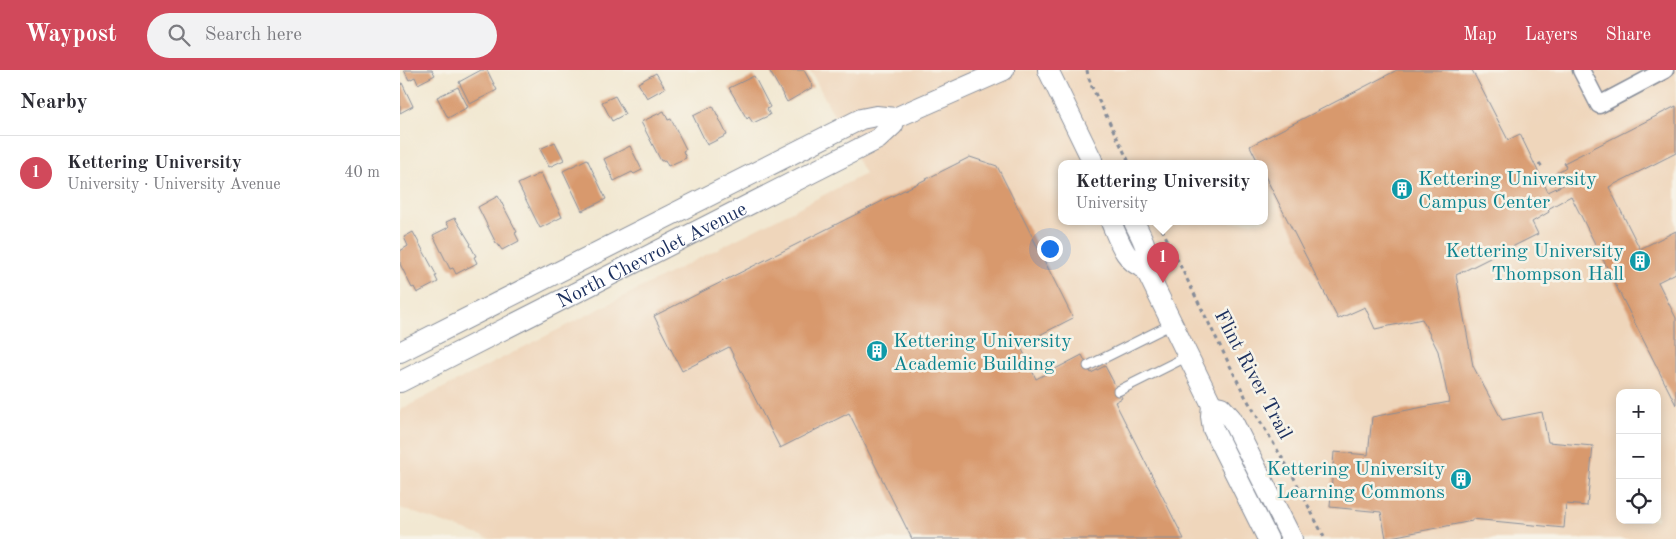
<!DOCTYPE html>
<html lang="en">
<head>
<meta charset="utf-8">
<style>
	:root { --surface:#fff; --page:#f2f2f3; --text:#2b2b33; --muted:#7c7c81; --line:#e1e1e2; --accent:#d1495b }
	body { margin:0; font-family:"Old Standard TT",serif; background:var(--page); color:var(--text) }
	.controls { position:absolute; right:15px; bottom:15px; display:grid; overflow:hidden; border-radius:10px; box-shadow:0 2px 12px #0003 }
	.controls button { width:45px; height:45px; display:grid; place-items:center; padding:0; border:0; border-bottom:1px solid var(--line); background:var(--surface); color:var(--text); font:25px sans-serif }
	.you { position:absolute; left:649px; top:178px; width:18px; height:18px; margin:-12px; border:4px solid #fff; border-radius:50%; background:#1a73e8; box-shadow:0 0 0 8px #1a73e833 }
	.badge { display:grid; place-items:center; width:32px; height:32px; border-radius:50%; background:var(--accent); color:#fff; font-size:16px; font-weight:700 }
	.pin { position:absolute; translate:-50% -41px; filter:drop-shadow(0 1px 2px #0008) }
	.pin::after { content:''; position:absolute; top:26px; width:18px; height:15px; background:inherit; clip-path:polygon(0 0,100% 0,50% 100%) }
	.popup { position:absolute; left:658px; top:90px; width:210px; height:65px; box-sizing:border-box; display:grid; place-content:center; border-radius:10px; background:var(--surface); filter:drop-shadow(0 1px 4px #0005); font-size:16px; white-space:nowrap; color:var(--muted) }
	.popup b { font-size:19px; color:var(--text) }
	.popup::after { content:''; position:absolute; left:50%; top:100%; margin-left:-10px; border:10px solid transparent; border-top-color:var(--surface) }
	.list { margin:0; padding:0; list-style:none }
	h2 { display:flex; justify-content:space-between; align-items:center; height:65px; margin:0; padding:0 20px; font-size:21px }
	h2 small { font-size:16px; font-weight:400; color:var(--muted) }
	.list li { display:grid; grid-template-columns:32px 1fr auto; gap:15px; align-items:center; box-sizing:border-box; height:75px; padding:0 20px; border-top:1px solid var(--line) }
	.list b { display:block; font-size:19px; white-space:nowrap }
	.list p { margin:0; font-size:16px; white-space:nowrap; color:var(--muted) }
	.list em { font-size:16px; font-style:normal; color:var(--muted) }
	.icon { flex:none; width:28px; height:28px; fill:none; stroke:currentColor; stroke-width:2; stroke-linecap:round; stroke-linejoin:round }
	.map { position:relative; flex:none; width:1276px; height:469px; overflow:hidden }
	header { display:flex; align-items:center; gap:30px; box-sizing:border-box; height:70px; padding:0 25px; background:var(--accent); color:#fff }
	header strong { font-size:24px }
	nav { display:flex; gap:28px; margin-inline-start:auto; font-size:18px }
	.search { width:350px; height:45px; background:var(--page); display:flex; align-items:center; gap:12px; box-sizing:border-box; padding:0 18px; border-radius:28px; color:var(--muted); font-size:19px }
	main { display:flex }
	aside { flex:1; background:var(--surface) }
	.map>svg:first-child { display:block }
</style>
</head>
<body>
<header>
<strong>Waypost</strong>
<div class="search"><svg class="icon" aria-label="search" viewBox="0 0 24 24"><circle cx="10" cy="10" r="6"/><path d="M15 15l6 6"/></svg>Search here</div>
<nav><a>Map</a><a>Layers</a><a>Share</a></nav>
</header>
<main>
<aside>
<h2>Nearby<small></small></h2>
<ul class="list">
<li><span class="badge">1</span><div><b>Kettering University</b><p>University · University Avenue</p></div><em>40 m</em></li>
</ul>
</aside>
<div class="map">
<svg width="1276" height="469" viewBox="0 0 1276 469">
	<rect width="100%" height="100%" fill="#f7f3e8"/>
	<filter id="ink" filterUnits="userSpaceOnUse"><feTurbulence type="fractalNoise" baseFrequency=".02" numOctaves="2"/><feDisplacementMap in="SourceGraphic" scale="10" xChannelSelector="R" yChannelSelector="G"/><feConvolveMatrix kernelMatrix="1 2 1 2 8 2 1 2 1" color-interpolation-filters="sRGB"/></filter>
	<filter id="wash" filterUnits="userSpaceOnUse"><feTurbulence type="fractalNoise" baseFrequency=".0096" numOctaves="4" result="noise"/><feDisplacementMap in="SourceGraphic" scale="20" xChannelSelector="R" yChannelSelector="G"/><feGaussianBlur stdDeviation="1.12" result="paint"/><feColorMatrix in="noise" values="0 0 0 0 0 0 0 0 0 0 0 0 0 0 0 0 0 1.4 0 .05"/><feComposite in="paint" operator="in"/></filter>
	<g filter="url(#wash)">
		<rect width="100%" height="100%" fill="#f2e8d2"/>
		<path fill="#efd6bb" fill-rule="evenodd" d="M410,0H1276V469H91L0,438V340L465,104ZM662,94H864V152H662ZM1220,323H1257V450H1220Z"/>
		<g id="blocks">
			<g fill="#d8996d">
				<polygon points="4,0 32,0 35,5 18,14 15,7 9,10"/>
				<polygon points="81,0 87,0 97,20 70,34 59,12"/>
				<polygon points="369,0 404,0 413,17 387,32"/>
				<polygon points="997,0 1072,0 1108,70 1120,64 1148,122 1165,114 1163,111 1161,112 1156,103 1166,97 1164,93 1276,36 1276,83 1209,117 1240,179 1276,161 1276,203 1258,212 1276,248 1276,335 1171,126 1148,139 1149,142 1132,152 1138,164 1056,205 1073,296 1102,350 1142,342 1148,372 1193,376 1187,436 1166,434 1164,458 1072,449 1072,451 986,468 981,442 930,437 934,382 968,385 972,347 1049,332 1038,281 1022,249 975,259 965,237 938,249 864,104 864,94 859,94 850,76"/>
				<polygon points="256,3 265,18 247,28 238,13"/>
				<polygon points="354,6 370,37 367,39 370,45 353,53 349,47 347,49 329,18"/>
				<polygon points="2,13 13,36 0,43 0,14"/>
				<polygon points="58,17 68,37 48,48 37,27"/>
				<polygon points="215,26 225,44 212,51 202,32"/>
				<polygon points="313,36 327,65 307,75 293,46"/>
				<polygon points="264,41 268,50 271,49 286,79 283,81 286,88 268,96 265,90 261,91 241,52"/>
				<polygon points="155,72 164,90 149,97 140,79"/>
				<polygon points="230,76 242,100 234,104 232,102 214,111 204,89"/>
				<polygon points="570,87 597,96 673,248 620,275 636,309 682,285 691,303 705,296 722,328 715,332 784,469 512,469 449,343 380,378 329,277 282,301 254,246"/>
				<polygon points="187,89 206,129 182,141 163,101"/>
				<polygon points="141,103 162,147 140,158 118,114"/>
				<polygon points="98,126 117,162 115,163 119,171 102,180 97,173 96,173 78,137"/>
				<polygon points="55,148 71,174 70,175 76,186 74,187 77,193 56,204 53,198 50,199 33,165 49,157 46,152"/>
				<polygon points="13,162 37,206 35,206 38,212 17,223 14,217 12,218 0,194 0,181 8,176 4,167"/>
			</g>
		</g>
	</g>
	<g filter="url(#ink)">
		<use href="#blocks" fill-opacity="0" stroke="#868c98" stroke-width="1"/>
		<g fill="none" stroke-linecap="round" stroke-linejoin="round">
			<g stroke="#868c98" stroke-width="11">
				<g id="service">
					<polyline points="688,296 772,254"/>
					<polyline points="718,321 788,286"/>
				</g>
			</g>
			<g stroke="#868c98" stroke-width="19">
				<polyline id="minor" points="1181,0 1199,35 1265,0"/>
			</g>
			<g stroke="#868c98" stroke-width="22">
				<g id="tertiary">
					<polyline points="648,0 692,90 691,94"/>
					<path d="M711,152C718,168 726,194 745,198"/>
					<path d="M734,152C741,166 751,182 745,198L812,335"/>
					<polyline points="0,282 461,49 476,46 495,48 604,0"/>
					<path id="s1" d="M0,312L478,69L493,55L495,48"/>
					<polyline points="868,469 813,359 811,346 812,335 821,337 831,348 892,469"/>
				</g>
			</g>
			<g stroke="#868c98" stroke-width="3" stroke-dasharray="4 4" stroke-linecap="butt">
				<polyline points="687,0 688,6 692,17 730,94"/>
				<polyline points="1139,93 1142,97"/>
				<polyline points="762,159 845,326 893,406 925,469"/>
			</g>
			<use href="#service" stroke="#fff" stroke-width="9"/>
			<use href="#minor" stroke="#fff" stroke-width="16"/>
			<use href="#tertiary" stroke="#fff" stroke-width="20"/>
		</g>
	</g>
	<defs>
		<g id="building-disc" transform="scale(1.125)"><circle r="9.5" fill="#0f9aa8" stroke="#f7f3e8"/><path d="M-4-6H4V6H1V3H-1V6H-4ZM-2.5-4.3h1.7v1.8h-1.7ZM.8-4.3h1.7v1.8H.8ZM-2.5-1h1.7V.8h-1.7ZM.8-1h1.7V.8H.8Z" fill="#fff"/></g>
	</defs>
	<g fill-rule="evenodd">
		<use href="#building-disc" x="1002" y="119"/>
		<use href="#building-disc" x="1240" y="191"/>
		<use href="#building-disc" x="477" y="281"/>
		<use href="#building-disc" x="1061" y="409"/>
	</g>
	<g text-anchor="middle" stroke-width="5" stroke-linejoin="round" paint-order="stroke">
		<g font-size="20" fill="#0d838f" stroke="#f7f3e8" text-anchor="start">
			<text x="1018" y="115">Kettering University<tspan x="1018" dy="23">Campus Center</tspan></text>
			<text x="1224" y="187" text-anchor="end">Kettering University<tspan x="1224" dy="23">Thompson Hall</tspan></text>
			<text x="493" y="277">Kettering University<tspan x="493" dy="23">Academic Building</tspan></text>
			<text x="1045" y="405" text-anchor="end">Kettering University<tspan x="1045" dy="23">Learning Commons</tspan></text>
		</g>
		<g font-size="20" fill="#1b2f5e" stroke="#f7f3e8">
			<text dy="7" stroke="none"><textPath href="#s1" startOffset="282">North Chevrolet Avenue</textPath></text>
			<text transform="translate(854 304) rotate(62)" y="7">Flint River Trail</text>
		</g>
	</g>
</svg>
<div class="controls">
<button>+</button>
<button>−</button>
<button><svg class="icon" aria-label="locate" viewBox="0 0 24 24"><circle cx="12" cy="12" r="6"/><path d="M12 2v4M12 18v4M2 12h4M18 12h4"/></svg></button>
</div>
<div class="you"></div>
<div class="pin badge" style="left:763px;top:213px">1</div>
<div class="popup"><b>Kettering University</b>University</div>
</div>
</main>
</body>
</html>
